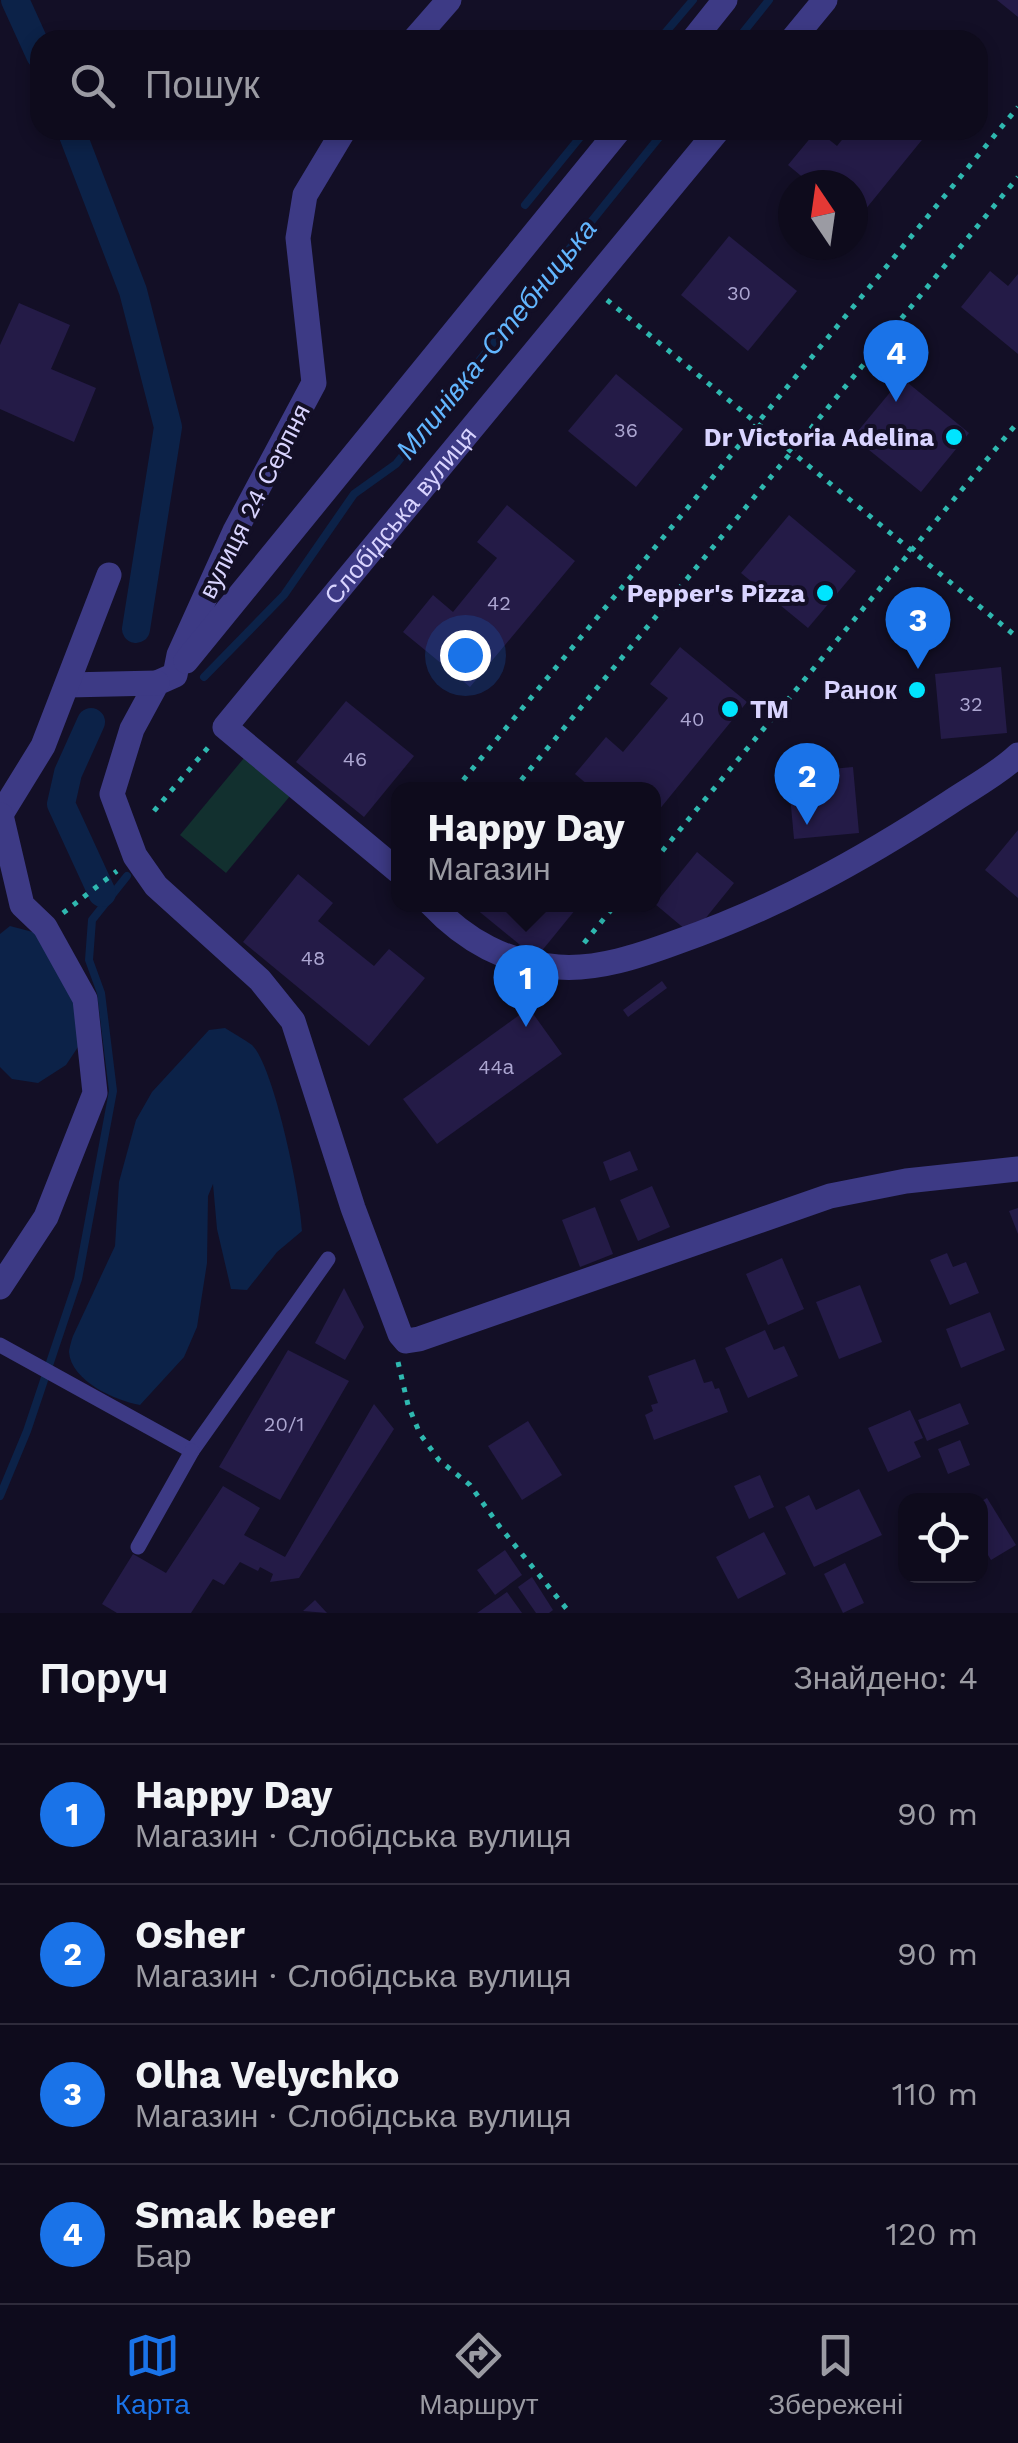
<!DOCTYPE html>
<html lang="uk">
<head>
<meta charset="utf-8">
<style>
	:root { --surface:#0e0b1c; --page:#1c1929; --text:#f1f3f6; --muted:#9b9ba3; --line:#2e2b3b; --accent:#1a73e8 }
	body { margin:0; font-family:"Work Sans",sans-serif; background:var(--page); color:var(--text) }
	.controls { position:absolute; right:30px; bottom:30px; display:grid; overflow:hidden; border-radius:20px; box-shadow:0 5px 15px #0003 }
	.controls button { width:90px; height:90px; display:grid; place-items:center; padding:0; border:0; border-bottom:2px solid var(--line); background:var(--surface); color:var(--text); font:50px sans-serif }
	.compass { position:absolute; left:778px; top:170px; width:90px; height:90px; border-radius:50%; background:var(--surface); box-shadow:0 5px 15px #0003; rotate:347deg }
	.you { position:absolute; left:465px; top:655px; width:35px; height:35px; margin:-25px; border:8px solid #fff; border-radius:50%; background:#1a73e8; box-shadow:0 0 0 15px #1a73e833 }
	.badge { display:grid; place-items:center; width:65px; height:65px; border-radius:50%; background:var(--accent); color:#fff; font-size:32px; font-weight:700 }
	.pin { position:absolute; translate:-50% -82px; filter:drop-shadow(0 2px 5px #0008) }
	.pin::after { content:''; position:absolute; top:52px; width:35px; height:30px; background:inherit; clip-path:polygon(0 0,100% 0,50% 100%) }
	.popup { position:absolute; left:391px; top:782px; width:270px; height:130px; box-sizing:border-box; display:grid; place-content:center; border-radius:20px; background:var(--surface); filter:drop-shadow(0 2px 8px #0005); font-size:32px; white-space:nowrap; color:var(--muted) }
	.popup b { font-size:38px; color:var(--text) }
	.popup::after { content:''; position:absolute; left:50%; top:100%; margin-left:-20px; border:20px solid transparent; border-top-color:var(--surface) }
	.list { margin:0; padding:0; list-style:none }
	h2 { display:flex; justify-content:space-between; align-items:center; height:130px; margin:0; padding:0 40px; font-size:42px }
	h2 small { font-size:32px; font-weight:400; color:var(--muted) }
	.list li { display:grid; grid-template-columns:65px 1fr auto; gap:30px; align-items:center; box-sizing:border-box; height:140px; padding:0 40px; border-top:2px solid var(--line) }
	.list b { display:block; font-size:38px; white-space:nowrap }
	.list p { margin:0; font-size:32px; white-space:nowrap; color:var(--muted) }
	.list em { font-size:32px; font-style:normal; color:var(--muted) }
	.icon { flex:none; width:55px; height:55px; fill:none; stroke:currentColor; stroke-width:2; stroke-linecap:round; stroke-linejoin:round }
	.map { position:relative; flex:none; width:1018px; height:1613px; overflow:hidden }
	.search { position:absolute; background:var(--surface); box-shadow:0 5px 15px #0003; left:30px; right:30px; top:30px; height:110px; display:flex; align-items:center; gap:25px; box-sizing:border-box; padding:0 35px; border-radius:30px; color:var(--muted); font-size:38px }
	.sheet { height:690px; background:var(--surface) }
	nav { display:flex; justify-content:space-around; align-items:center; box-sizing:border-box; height:140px; border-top:2px solid var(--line); background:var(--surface); font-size:28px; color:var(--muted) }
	nav a { display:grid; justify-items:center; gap:5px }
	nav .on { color:var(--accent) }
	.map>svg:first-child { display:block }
</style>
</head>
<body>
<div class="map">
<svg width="1018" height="1613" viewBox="0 0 1018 1613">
	<rect width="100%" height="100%" fill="#130f26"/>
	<polygon fill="#12302f" points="244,758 290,796 226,873 180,835"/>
	<g fill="#0c2248">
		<polygon points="10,926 48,936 81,979 84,1038 66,1065 38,1083 12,1079 0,1067 0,934"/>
		<path d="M225,1028C234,1034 244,1039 252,1045C274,1066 301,1198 302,1231L277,1252L247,1290L231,1289L217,1229L213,1184L208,1196L207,1263L197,1327L184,1357L140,1405C116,1401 71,1381 69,1352C69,1350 72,1338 73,1336L115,1246L119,1182L136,1120L152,1092L209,1030Z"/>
	</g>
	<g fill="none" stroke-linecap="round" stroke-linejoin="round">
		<g stroke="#0c2248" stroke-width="8">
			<polyline points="659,40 693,0"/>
			<polyline points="737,40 769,0"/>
			<polyline points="525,205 586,130"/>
			<polyline points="204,677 284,595 354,494 396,464 665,130"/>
			<polyline points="0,1496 27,1431 78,1279 113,1091 101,993 89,960 92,920 127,876"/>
		</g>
		<g stroke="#0c2248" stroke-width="28">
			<polyline points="15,0 40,55"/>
			<polyline points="71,130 133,291 168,427 136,629"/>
			<polyline points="91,722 68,773 61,804 102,893"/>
		</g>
	</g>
	<g fill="#241b47">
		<polygon points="997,0 1018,0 1018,17"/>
		<polygon points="817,130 837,146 850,130 930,130 856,221 853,185 812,185 788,165"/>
		<polygon points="729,236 797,291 748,351 681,295"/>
		<polygon points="990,271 1008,286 1018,274 1018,354 961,307"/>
		<polygon points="19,303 70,325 51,369 96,388 74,442 0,409 0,345"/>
		<polygon points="616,374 683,429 636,487 568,431"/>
		<polygon points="902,378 969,433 921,492 853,437"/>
		<polygon points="507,505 575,561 470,687 403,632 433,595 453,612 497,558 477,542"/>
		<polygon points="789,515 856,571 808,628 741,573"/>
		<polygon points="680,647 747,702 654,816 654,790 594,790 575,774 606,737 623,752 668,698 650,684"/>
		<polygon points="1001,667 1007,733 941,739 935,674"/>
		<polygon points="346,701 414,756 364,817 296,762"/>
		<polygon points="853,767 859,833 794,839 788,773"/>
		<polygon points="1018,830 1018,898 985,870"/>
		<polygon points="697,852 734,883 692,935 655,904"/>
		<polygon points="298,874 333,903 318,921 374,966 389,949 425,978 369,1046 243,942"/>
		<polygon points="470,904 580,904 536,958"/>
		<polygon points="662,981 667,988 628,1017 623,1010"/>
		<polygon points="529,1008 562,1054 437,1144 403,1099"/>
		<polygon points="630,1151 638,1170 610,1181 603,1162"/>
		<polygon points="652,1186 670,1227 638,1241 620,1200"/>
		<polygon points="595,1207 613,1254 580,1267 562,1220"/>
		<polygon points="1018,1208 1018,1234 1009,1211"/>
		<polygon points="947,1253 953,1267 966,1262 979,1293 950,1305 930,1260"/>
		<polygon points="782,1258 804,1309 768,1325 746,1274"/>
		<polygon points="860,1285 882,1342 839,1359 816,1302"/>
		<polygon points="344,1288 364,1327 345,1360 315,1343"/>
		<polygon points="990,1312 1005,1350 961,1368 946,1329"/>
		<polygon points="765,1330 774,1350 784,1346 798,1376 748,1398 725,1348"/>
		<polygon points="288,1350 349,1381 280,1500 219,1467"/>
		<polygon points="695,1359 704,1383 712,1381 715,1389 719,1388 728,1412 654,1440 645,1415 653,1411 651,1405 658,1403 648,1376"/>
		<polygon points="960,1403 969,1424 927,1441 918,1420"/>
		<polygon points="374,1404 394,1429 299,1578 270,1582 273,1574 260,1567 258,1571 240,1562 224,1585 213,1579 191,1613 117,1613 102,1604 133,1554 166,1573 223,1486 260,1508 244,1535 285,1557"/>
		<polygon points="910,1410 923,1438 914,1442 921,1457 888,1472 868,1428"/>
		<polygon points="528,1421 562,1475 522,1500 488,1446"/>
		<polygon points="960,1440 970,1465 948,1474 938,1449"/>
		<polygon points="760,1475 774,1507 749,1519 734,1486"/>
		<polygon points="859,1489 882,1535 814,1567 785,1507 809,1495 816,1510"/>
		<polygon points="987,1498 1016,1545 991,1560 980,1542 980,1502"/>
		<polygon points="764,1532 786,1574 738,1599 716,1557"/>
		<polygon points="505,1550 522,1575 495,1595 477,1570"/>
		<polygon points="845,1563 864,1603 843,1613 824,1574"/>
		<polygon points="532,1577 553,1610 549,1613 536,1613 518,1587"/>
		<polygon points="507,1592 522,1613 477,1613"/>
		<polygon points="315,1600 327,1613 303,1611"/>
	</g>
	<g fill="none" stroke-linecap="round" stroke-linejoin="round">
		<g stroke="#2fb8b0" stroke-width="5" stroke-dasharray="5 8" stroke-linecap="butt">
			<polyline points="607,300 1018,638"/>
			<polyline points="455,790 1018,107"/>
			<polyline points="513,790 1018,177"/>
			<polyline points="154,811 211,744"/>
			<polyline points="654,861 1018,422"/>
			<polyline points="63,913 117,871"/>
			<polyline points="584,943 616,904"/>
			<polyline points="398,1362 408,1405 420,1434 439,1460 470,1485 500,1527 570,1613"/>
		</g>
		<g stroke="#3d3a85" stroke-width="15">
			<polyline points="0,1345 192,1451 328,1259"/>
			<polyline points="138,1547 192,1451"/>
		</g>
		<g stroke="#3d3a85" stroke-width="25">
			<polyline points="414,40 449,0"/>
			<polyline points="693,40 725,0"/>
			<polyline points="792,40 825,0"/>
			<polyline points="344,130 305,195 298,238 314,383 235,531 179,655 175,675 157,683 132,729 112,794 135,856 156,886 260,980 293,1021 353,1208 400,1334 406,1341 419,1339 830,1196 906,1181 1018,1169"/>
			<polyline points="186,661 619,130"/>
			<polyline points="68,685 157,683"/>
			<polyline points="0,816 43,746 109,575"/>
			<path id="s1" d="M398,871L225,727L718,130"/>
			<path d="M431,904C466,941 506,963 558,967C598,970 639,956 677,942C777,907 860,861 949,803C971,788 998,774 1018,755"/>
			<polyline points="0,1287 46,1217 95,1093 85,999 45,927 22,905 1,815"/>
		</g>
	</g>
	<g fill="#00e5ff" stroke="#130f26" stroke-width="4">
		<circle cx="954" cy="437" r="10"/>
		<circle cx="825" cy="593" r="10"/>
		<circle cx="917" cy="690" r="10"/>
		<circle cx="730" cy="709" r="10"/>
	</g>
	<g text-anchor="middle" stroke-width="8" stroke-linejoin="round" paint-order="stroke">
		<g font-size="20" fill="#aca6d1">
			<text x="739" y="300">30</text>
			<text x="626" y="437">36</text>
			<text x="499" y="610">42</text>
			<text x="971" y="711">32</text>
			<text x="692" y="726">40</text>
			<text x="355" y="766">46</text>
			<text x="313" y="965">48</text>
			<text x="496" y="1074">44а</text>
			<text x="284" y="1431">20/1</text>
		</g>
		<g font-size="25" font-weight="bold" fill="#d9d4ff" stroke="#130f26" text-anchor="end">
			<text x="934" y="446">Dr Victoria Adelina</text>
			<text x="805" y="602">Pepper's Pizza</text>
			<text x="897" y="699">Ранок</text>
			<text x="750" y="718" text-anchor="start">TM</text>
		</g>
		<g font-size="25" fill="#d9d4ff" stroke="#130f26">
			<text transform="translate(254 501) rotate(-63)" y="9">вулиця 24 Серпня</text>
			<text dy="9" stroke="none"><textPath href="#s1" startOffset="500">Слобідська вулиця</textPath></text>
		</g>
		<g font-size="28" font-style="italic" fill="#62b6ff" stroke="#130f26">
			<text transform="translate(496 339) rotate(-51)" y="10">Млинівка-Стебницька</text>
		</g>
	</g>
</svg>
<div class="controls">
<button><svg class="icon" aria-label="locate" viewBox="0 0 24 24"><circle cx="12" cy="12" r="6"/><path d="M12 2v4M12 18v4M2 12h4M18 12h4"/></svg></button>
</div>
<svg class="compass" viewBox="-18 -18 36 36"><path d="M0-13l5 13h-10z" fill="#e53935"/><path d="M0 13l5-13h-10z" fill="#9b9ba3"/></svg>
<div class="you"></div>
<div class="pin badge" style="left:526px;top:1027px">1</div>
<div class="popup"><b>Happy Day</b>Магазин</div>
<div class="pin badge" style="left:807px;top:825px">2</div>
<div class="pin badge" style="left:918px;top:669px">3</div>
<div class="pin badge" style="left:896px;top:402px">4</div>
<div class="search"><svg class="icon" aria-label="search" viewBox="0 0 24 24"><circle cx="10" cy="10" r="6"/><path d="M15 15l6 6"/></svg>Пошук</div>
</div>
<section class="sheet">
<h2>Поруч<small>Знайдено: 4</small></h2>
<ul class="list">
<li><span class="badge">1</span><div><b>Happy Day</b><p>Магазин · Слобідська вулиця</p></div><em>90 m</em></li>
<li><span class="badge">2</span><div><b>Osher</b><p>Магазин · Слобідська вулиця</p></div><em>90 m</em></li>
<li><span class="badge">3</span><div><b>Olha Velychko</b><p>Магазин · Слобідська вулиця</p></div><em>110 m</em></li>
<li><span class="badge">4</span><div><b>Smak beer</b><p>Бар</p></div><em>120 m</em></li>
</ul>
</section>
<nav>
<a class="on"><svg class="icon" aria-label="map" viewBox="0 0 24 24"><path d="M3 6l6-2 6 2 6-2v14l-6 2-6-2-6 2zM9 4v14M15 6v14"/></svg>Карта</a>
<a><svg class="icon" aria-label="directions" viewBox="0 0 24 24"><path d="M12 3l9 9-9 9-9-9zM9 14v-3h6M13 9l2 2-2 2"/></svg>Маршрут</a>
<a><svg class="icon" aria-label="saved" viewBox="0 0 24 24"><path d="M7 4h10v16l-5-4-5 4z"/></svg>Збережені</a>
</nav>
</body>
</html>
